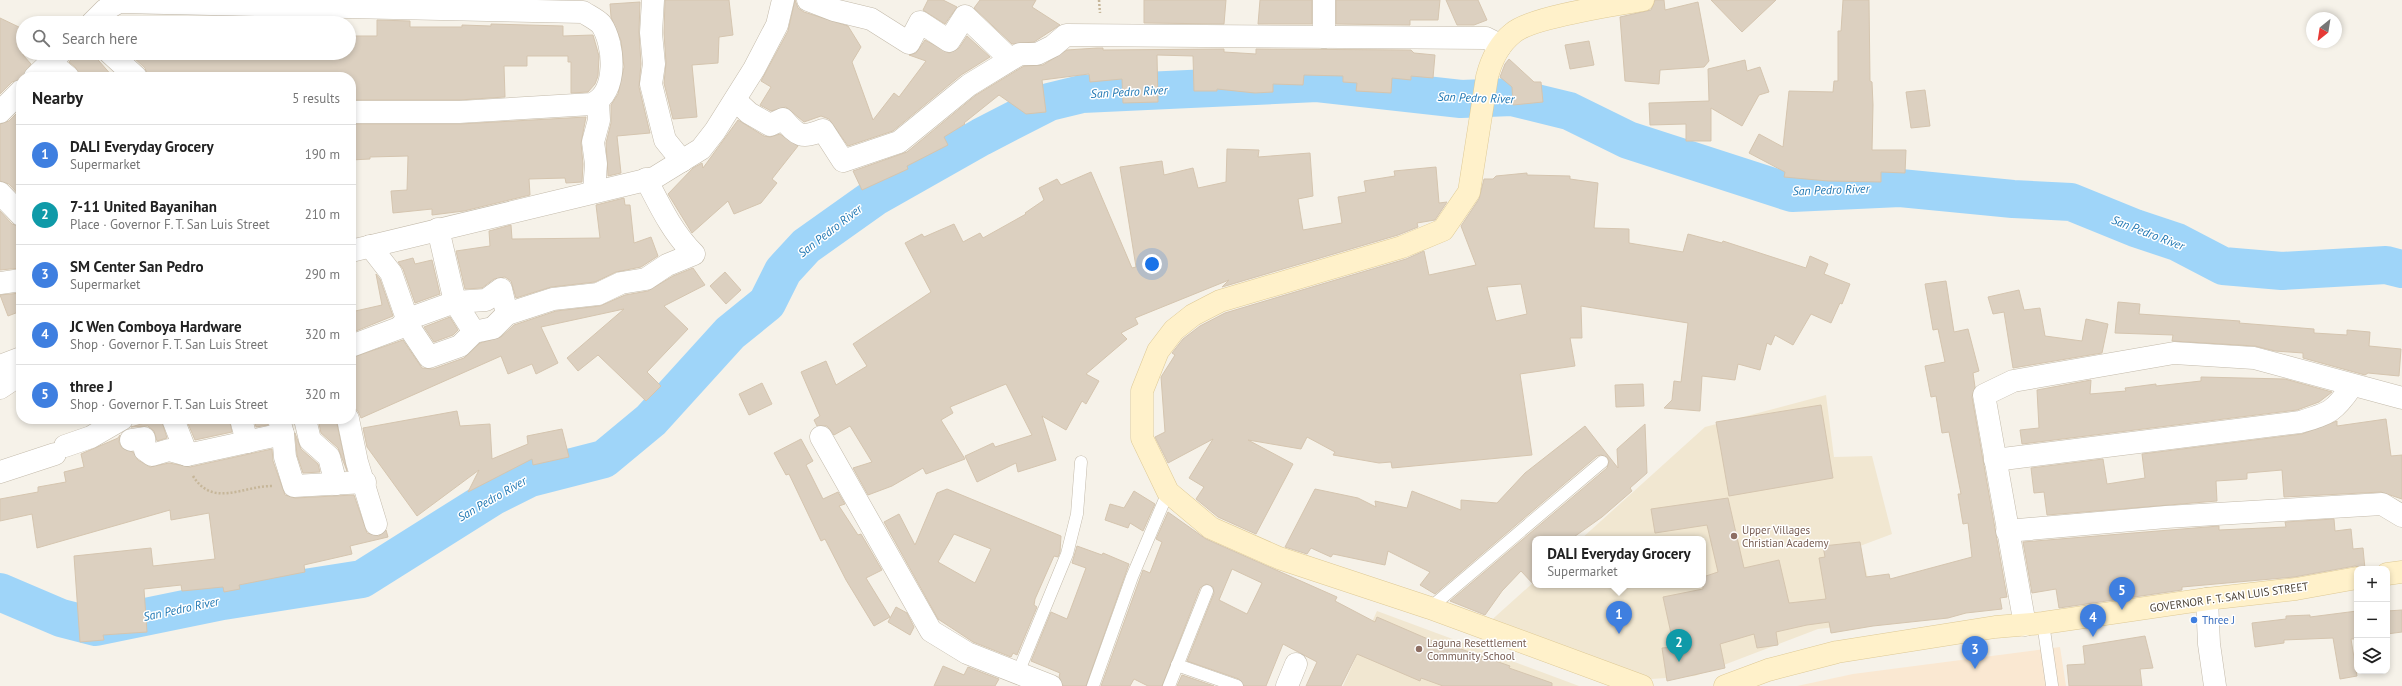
<!DOCTYPE html>
<html lang="en">
<head>
<meta charset="utf-8">
<style>
	:root { --surface:#fff; --page:#f6f6f6; --text:#222; --muted:#767676; --line:#e0e0e0; --accent:#ff3617 }
	body { margin:0; font-family:"PT Sans",sans-serif; background:var(--page); color:var(--text) }
	.controls { position:absolute; right:12px; bottom:12px; display:grid; overflow:hidden; border-radius:8px; box-shadow:0 2px 6px #0003 }
	.controls button { width:36px; height:36px; display:grid; place-items:center; padding:0; border:0; border-bottom:1px solid var(--line); background:var(--surface); color:var(--text); font:20px sans-serif }
	.compass { position:absolute; left:2306px; top:12px; width:36px; height:36px; border-radius:50%; background:var(--surface); box-shadow:0 2px 6px #0003; rotate:210deg }
	.you { position:absolute; left:1152px; top:264px; width:14px; height:14px; margin:-10px; border:3px solid #fff; border-radius:50%; background:#1a73e8; box-shadow:0 0 0 6px #1a73e833 }
	.badge { display:grid; place-items:center; width:26px; height:26px; border-radius:50%; background:var(--accent); color:#fff; font-size:13px; font-weight:700 }
	.pin { position:absolute; translate:-50% -33px; filter:drop-shadow(0 1px 2px #0008) }
	.pin::after { content:''; position:absolute; top:21px; width:14px; height:12px; background:inherit; clip-path:polygon(0 0,100% 0,50% 100%) }
	.popup { position:absolute; left:1532px; top:536px; width:174px; height:52px; box-sizing:border-box; display:grid; place-content:center; border-radius:8px; background:var(--surface); filter:drop-shadow(0 1px 3px #0005); font-size:13px; white-space:nowrap; color:var(--muted) }
	.popup b { font-size:15px; color:var(--text) }
	.popup::after { content:''; position:absolute; left:50%; top:100%; margin-left:-8px; border:8px solid transparent; border-top-color:var(--surface) }
	.list { margin:0; padding:0; list-style:none }
	h2 { display:flex; justify-content:space-between; align-items:center; height:52px; margin:0; padding:0 16px; font-size:17px }
	h2 small { font-size:13px; font-weight:400; color:var(--muted) }
	.list li { display:grid; grid-template-columns:26px 1fr auto; gap:12px; align-items:center; box-sizing:border-box; height:60px; padding:0 16px; border-top:1px solid var(--line) }
	.list b { display:block; font-size:15px; white-space:nowrap }
	.list p { margin:0; font-size:13px; white-space:nowrap; color:var(--muted) }
	.list em { font-size:13px; font-style:normal; color:var(--muted) }
	.icon { flex:none; width:22px; height:22px; fill:none; stroke:currentColor; stroke-width:2; stroke-linecap:round; stroke-linejoin:round }
	.map { position:relative; flex:none; width:2402px; height:686px; overflow:hidden }
	.search { position:absolute; background:var(--surface); box-shadow:0 2px 6px #0003; left:16px; top:16px; width:340px; height:44px; display:flex; align-items:center; gap:10px; box-sizing:border-box; padding:0 14px; border-radius:22px; color:var(--muted); font-size:15px }
	.panel { position:absolute; background:var(--surface); box-shadow:0 2px 6px #0003; left:16px; top:72px; width:340px; height:352px; border-radius:16px }
	.map>svg:first-child { display:block }
</style>
</head>
<body>
<div class="map">
<svg width="2402" height="686" viewBox="0 0 2402 686">
	<rect width="100%" height="100%" fill="#f6f2e9"/>
	<polygon fill="#fae8d2" points="2060,647 2066,686 1797,686 1853,674"/>
	<g fill="#f1e7d1">
		<polygon points="1826,395 1834,457 1872,456 1892,534 1860,546 1879,622 1818,629 1695,676 1637,680 1486,625 1535,581 1535,585 1703,585 1703,539 1581,539 1705,427"/>
		<polygon points="1377,611 1579,686 1343,686"/>
	</g>
	<g fill="none" stroke-linecap="round" stroke-linejoin="round">
		<polyline stroke="#9fd5f9" stroke-width="38" points="0,592 61,618 96,627 223,601 362,579 494,496 530,478 604,459 651,420 730,333 767,303 783,271 806,246 875,197 981,137 1049,102 1082,94 1317,83 1461,99 1512,97 1569,111 1628,140 1792,193 1900,188 2013,199 2071,202 2135,228 2177,242 2223,266 2282,271 2386,265 2402,269"/>
	</g>
	<g fill="#dcd0c0" stroke="#d5c5af" fill-rule="evenodd">
		<polygon points="665,0 729,0 733,35 719,37 718,63 692,65 697,117 673,119 664,83 666,63 664,33"/>
		<polygon points="795,0 798,8 804,12 848,26 861,47 852,62 873,120 894,93 899,97 926,61 909,55 916,53 925,40 949,53 959,48 967,36 990,57 961,75 893,131 848,146 829,119 821,116 804,122 786,107 771,111 760,105 771,87 761,81 788,31"/>
		<polygon points="928,0 943,0 957,7 945,24 923,10"/>
		<polygon points="980,0 1036,0 1032,7 1060,25 1034,42 1012,44 974,8"/>
		<polygon points="1144,0 1226,0 1224,24 1144,23"/>
		<polygon points="1260,0 1312,0 1312,24 1258,24"/>
		<polygon points="1336,0 1440,0 1438,20 1410,20 1410,25 1336,24"/>
		<polygon points="1446,0 1478,0 1487,20 1474,25 1457,25"/>
		<polygon points="1655,0 1664,0 1665,10 1698,2 1709,61 1704,67 1660,70 1659,84 1625,81 1620,17 1651,10"/>
		<polygon points="1711,0 1776,0 1742,32"/>
		<polygon points="1843,0 1869,0 1870,81 1872,82 1873,105 1872,150 1906,150 1905,173 1881,172 1881,182 1828,181 1784,177 1785,172 1749,153 1759,134 1783,147 1789,91 1833,92 1834,81 1838,81 1838,31 1841,31"/>
		<polygon points="640,2 639,32 641,64 639,87 650,133 617,136 621,173 608,176 606,143 611,123 611,105 618,94 624,67 621,41 611,17 610,4"/>
		<polygon points="0,18 23,29 23,55 31,64 21,79 12,82 0,94"/>
		<polygon points="377,20 410,21 410,27 462,27 462,25 491,26 491,24 563,26 563,36 593,35 599,56 598,76 595,84 588,92 571,93 571,62 568,62 568,56 527,56 527,66 504,66 505,97 459,100 351,100 351,77 148,77 145,68 133,57 137,53 349,53 350,36 377,36"/>
		<polygon points="1589,41 1594,65 1570,69 1565,45"/>
		<polygon points="1097,48 1103,48 1103,50 1224,49 1224,52 1256,54 1256,49 1411,50 1414,53 1435,55 1433,78 1411,76 1411,80 1392,78 1391,93 1356,91 1357,83 1343,82 1343,76 1304,75 1303,85 1273,84 1273,92 1255,93 1217,89 1217,91 1194,91 1193,56 1157,55 1158,102 1123,103 1122,79 1090,82 1089,74 1042,80 1046,112 1026,114 999,95 964,123 965,124 944,137 948,145 907,166 908,169 862,190 853,171 907,152 976,95 1024,66 1043,65 1067,50"/>
		<polygon points="76,53 92,53 113,77 80,77 76,68 69,62"/>
		<polygon points="1509,59 1534,82 1541,82 1543,102 1513,105 1512,87 1500,77 1505,64"/>
		<polygon points="1745,60 1747,71 1760,67 1769,92 1759,95 1742,126 1711,108 1711,141 1686,141 1686,124 1650,125 1649,103 1709,101 1708,69"/>
		<polygon points="1925,90 1930,126 1911,128 1906,92"/>
		<polygon points="21,109 21,197 9,184 0,181 0,124 9,121"/>
		<polygon points="586,117 581,143 583,164 582,182 566,183 565,178 529,179 530,195 464,211 432,215 432,209 393,213 391,191 407,190 408,156 370,157 370,159 351,160 351,124 460,124"/>
		<polygon points="738,120 764,136 770,137 780,134 798,146 772,179 777,183 761,203 734,214 728,201 692,233 668,194 693,168 702,163 703,168"/>
		<polygon points="1227,149 1259,150 1258,157 1310,153 1313,196 1298,199 1303,230 1342,223 1338,197 1366,192 1364,181 1395,176 1394,171 1436,167 1439,203 1447,202 1435,220 1417,223 1418,227 1398,235 1222,287 1229,280 1135,318 1138,324 1121,333 1127,339 1086,374 1099,381 1086,404 1082,401 1066,430 1042,416 1056,460 1018,472 1016,463 977,482 965,456 993,443 995,447 1032,435 1006,384 950,407 953,413 941,420 965,459 926,474 923,468 892,486 868,495 853,468 872,462 850,426 834,435 827,426 817,426 814,420 820,416 801,372 826,361 836,385 867,366 853,344 931,292 905,243 922,234 924,237 954,224 963,242 980,233 983,238 1026,214 1025,213 1044,200 1039,188 1057,179 1061,185 1091,172 1132,268 1136,267 1120,167 1162,161 1164,175 1193,168 1198,188 1226,182"/>
		<path d="M1527,173V175L1570,176V179L1598,183L1594,228L1629,229V243L1683,252L1688,234L1722,243L1723,241L1806,268L1810,256L1828,264L1824,274L1850,284L1842,304L1840,303L1831,323L1811,314L1793,345L1775,335L1771,345L1767,343L1760,370L1738,364L1735,380L1702,376L1700,411L1664,408L1672,400L1674,381L1681,382L1688,323L1581,306L1582,338H1570L1575,366L1520,374L1532,455L1392,468L1391,462L1379,463L1333,455L1335,452L1307,437L1301,449L1248,440L1293,464L1256,534L1218,517L1196,499L1204,487L1189,478L1213,439L1168,463L1155,437L1165,432L1161,377L1175,355L1172,353L1183,339L1200,326L1225,313L1406,259L1424,251L1429,275L1476,265L1461,226L1479,199L1484,179H1493L1496,176ZM1521,284L1527,314L1496,321L1487,287Z"/>
		<polygon points="624,198 625,205 630,205 634,243 651,237 658,256 641,267 616,272 595,282 551,287 516,298 511,281 505,277 494,279 482,288 465,289 456,251 490,246 489,231 511,225 512,239 600,238 596,205"/>
		<polygon points="0,211 12,224 21,227 21,268 0,270"/>
		<polygon points="413,258 415,264 432,260 440,294 415,303 403,269 398,262"/>
		<polygon points="693,268 705,285 664,306 688,329 647,372 661,386 646,401 598,355 578,371 567,358 624,309 541,327 558,363 536,374 532,364 508,374 501,356 361,418 358,411 351,407 351,358 403,340 422,368 433,369 464,358 480,343 501,337 514,325 556,311 600,306 625,295 648,291 673,276"/>
		<polygon points="725,272 741,290 726,304 710,286"/>
		<polygon points="376,274 380,279 393,316 351,333 351,312 382,305"/>
		<polygon points="1946,281 1954,332 1968,329 1979,371 1973,373 1975,387 1972,397 2007,597 2000,598 2002,609 1966,613 1948,618 1873,626 1831,633 1829,622 1807,625 1776,632 1778,645 1757,648 1754,634 1720,644 1725,668 1667,681 1662,648 1674,647 1663,597 1703,589 1703,577 1718,572 1707,525 1655,533 1651,509 1728,498 1744,568 1779,560 1789,603 1826,599 1819,558 1825,557 1823,546 1860,542 1866,577 1889,574 1890,579 1972,557 1968,523 1963,524 1958,494 1961,494 1949,432 1942,433 1936,396 1931,397 1925,366 1945,362 1938,329 1933,330 1925,284"/>
		<polygon points="2019,290 2024,310 2040,308 2045,336 2082,341 2086,319 2108,324 2102,353 2013,368 2004,312 1993,314 1988,297"/>
		<polygon points="21,293 21,311 8,316 0,295"/>
		<polygon points="2118,302 2140,304 2139,314 2240,321 2239,323 2314,329 2314,333 2347,335 2347,330 2370,332 2369,346 2401,349 2399,376 2368,373 2365,375 2303,358 2303,353 2275,351 2255,346 2172,341 2173,335 2115,333"/>
		<polygon points="450,317 458,330 453,335 434,342 424,327"/>
		<polygon points="2201,377 2285,379 2332,392 2319,402 2297,410 2022,444 2020,430 2039,428 2037,390 2091,380 2090,394 2126,391 2125,388 2156,384 2156,386 2201,381"/>
		<polygon points="762,383 772,404 749,415 739,394"/>
		<polygon points="1643,384 1644,406 1616,407 1615,385"/>
		<polygon points="1821,405 1833,478 1729,496 1716,422"/>
		<polygon points="457,411 460,426 490,424 492,459 528,444 527,436 562,429 569,457 533,465 532,459 468,492 479,470 417,516 367,447 363,428"/>
		<polygon points="158,419 161,419 167,438 157,441 154,431 148,426 131,427"/>
		<polygon points="186,419 229,419 232,432 195,440"/>
		<polygon points="254,419 267,419 268,425 256,427"/>
		<polygon points="318,419 336,419 347,471 338,448 321,433"/>
		<polygon points="2386,419 2391,456 2402,455 2402,499 2381,492 2284,497 2282,470 2247,473 2247,479 2216,481 2217,501 2047,515 2044,492 2034,493 2031,468 2103,459 2107,484 2145,478 2142,454 2302,434 2337,421 2337,426"/>
		<polygon points="1645,424 1647,473 1630,488 1632,491 1602,517 1571,539 1535,539 1535,586 1521,571 1502,591 1485,615 1450,601 1607,468 1609,461 1607,457 1601,455 1597,456 1435,594 1420,585 1430,572 1388,551 1385,565 1333,554 1331,557 1311,548 1307,554 1285,547 1315,489 1358,498 1376,507 1375,501 1407,508 1412,491 1461,510 1461,500 1497,503 1525,473 1585,426 1618,468 1617,449"/>
		<polygon points="295,433 301,449 318,464 320,472 303,473 297,455"/>
		<polygon points="120,435 119,442 122,448 133,452 138,460 150,467 169,463 190,467 272,449 273,461 285,495 295,498 354,495 367,533 379,536 386,530 388,537 350,546 352,554 304,565 305,572 239,585 240,589 224,592 223,587 182,591 181,585 144,589 147,632 103,635 104,640 80,642 74,556 151,548 153,566 215,559 209,513 171,520 170,510 37,548 32,514 0,521 0,499 38,492 38,487 66,482 64,472 84,467 81,454 118,438"/>
		<polygon points="801,439 813,461 806,465 823,499 838,492 845,504 839,506 858,535 861,534 882,570 866,578 890,617 874,626 846,580 825,539 821,541 789,474 786,475 774,453"/>
		<path d="M947,489L1061,536L1060,552L1058,557L1054,556L1035,599L1034,605L1037,607L1017,655L1013,653L1011,657L973,642L938,619L884,522L899,514L915,545L937,493ZM954,534L991,549L975,583L938,562Z"/>
		<polygon points="1134,491 1155,504 1143,531 1130,523 1128,528 1105,520 1110,504 1124,508"/>
		<path d="M1168,512L1206,539L1337,597L1335,601L1375,622L1377,617L1451,649L1452,646L1510,666L1509,668L1552,683V686H1443L1421,678L1420,681L1357,654L1341,686H1306L1317,662L1283,644L1266,686H1244L1239,679L1187,661L1214,593L1213,587L1206,584L1200,588L1162,686H1148L1134,679L1130,686H1101L1143,570L1150,573L1162,542L1156,539ZM1232,569L1262,583L1247,614L1219,600Z"/>
		<polygon points="2334,519 2335,531 2351,529 2353,549 2363,548 2365,569 2355,566 2294,577 2182,587 2182,590 2059,608 2056,589 2032,593 2023,542 2219,526 2219,530 2286,527 2285,522"/>
		<polygon points="1077,546 1102,555 1103,553 1129,564 1086,686 1063,686 1059,677 1060,673 1031,661 1051,612 1067,619 1086,568 1072,563"/>
		<polygon points="896,607 907,613 914,627 910,635 888,622"/>
		<polygon points="2402,610 2402,632 2387,634 2387,611"/>
		<polygon points="2357,611 2357,639 2351,639 2357,676 2340,679 2333,638 2284,640 2284,643 2255,647 2252,623 2286,619 2286,616 2310,615 2310,617"/>
		<polygon points="2145,636 2153,668 2140,669 2142,686 2069,686 2067,665 2085,664 2083,646"/>
		<polygon points="943,666 964,675 968,667 999,679 995,686 934,686"/>
		<polygon points="1182,675 1214,686 1177,686"/>
	</g>
	<g fill="none" stroke-linecap="round" stroke-linejoin="round">
		<g stroke="#c3baaa" stroke-width="13">
			<g id="lane">
				<polyline points="1430,608 1602,462"/>
				<polyline points="2043,623 2052,685"/>
				<polyline points="1177,665 1237,686"/>
				<polyline points="1018,673 1067,554 1077,514 1081,462"/>
				<polyline points="1093,686 1132,577 1168,492"/>
				<polyline points="1169,686 1207,591"/>
			</g>
		</g>
		<g stroke="#c3baaa" stroke-width="23">
			<g id="street">
				<polyline points="653,0 651,33 654,64 651,84 665,140 682,161"/>
				<polyline points="808,0 834,10 871,19 909,43 920,22 949,41 965,16 1010,59"/>
				<polyline points="1324,0 1324,37"/>
				<path d="M92,23L105,10L119,2L583,12C589,16 596,19 601,24C615,44 618,93 592,104L459,112H351"/>
				<polyline points="110,53 136,77"/>
				<polyline points="50,62 68,77"/>
				<polyline points="35,77 60,53"/>
				<path d="M735,100L749,113L770,125L783,119C798,136 801,139 823,130L843,161L899,142L969,85L1020,54H1037L1053,46L1066,35L1486,38L1494,42L1500,47"/>
				<polyline points="0,112 21,91"/>
				<polyline points="594,192 596,164 593,142 599,120 598,101"/>
				<polyline points="0,193 21,215"/>
				<polyline points="438,229 455,302 474,332"/>
				<path d="M370,246L391,273L411,330L429,357L460,346L474,332L493,328L507,314L553,299L598,294L621,283L646,279L667,265L694,254C672,232 660,206 646,179"/>
				<polyline points="351,251 654,178 701,149 715,131 754,69 777,25 783,0"/>
				<polyline points="0,283 21,280"/>
				<polyline points="351,346 399,328 408,319 455,302 486,300 501,289 507,314"/>
				<polyline points="0,366 21,358"/>
				<polyline points="0,388 12,380 21,369"/>
				<polyline points="173,419 187,455 283,434"/>
				<polyline points="241,419 247,442"/>
				<polyline points="279,419 283,434 285,457 294,486 365,482"/>
				<polyline points="305,419 310,440 329,457 336,484"/>
				<polyline points="348,419 357,462 376,524"/>
				<polyline points="821,437 931,631 967,653 1051,686"/>
				<polyline points="131,440 144,438 145,450 152,455 169,450 187,455"/>
				<polyline points="65,446 91,437 122,419"/>
				<path d="M1995,460L2300,422C2330,413 2334,412 2352,386"/>
				<polyline points="0,472 55,454"/>
				<polyline points="2007,531 2166,517 2382,504 2402,516"/>
				<polyline points="2207,599 2209,644 2215,686"/>
				<polyline points="2025,625 1984,395 2013,381 2174,353 2254,358 2402,398"/>
				<polyline points="1287,686 1296,664"/>
			</g>
		</g>
		<g stroke="#dec995" stroke-width="23">
			<g id="secondary">
				<polyline points="2387,574 2402,572"/>
				<path d="M1642,686L1430,608L1279,558L1211,528L1168,492L1142,438V391L1158,351L1174,330L1193,315L1220,301L1402,247L1443,230L1469,192L1487,77C1491,61 1499,44 1513,33C1531,17 1615,5 1643,0"/>
				<polyline points="1725,686 1768,670 1837,652 1995,627 2043,623 2207,599 2296,589 2357,578"/>
			</g>
		</g>
		<g stroke="#c6b699" stroke-width="2.5" stroke-dasharray="2 2" stroke-linecap="butt">
			<polyline points="1099,0 1100,13"/>
			<path d="M193,476C213,508 242,486 272,486"/>
		</g>
		<use href="#lane" stroke="#fff" stroke-width="12"/>
		<use href="#street" stroke="#fff" stroke-width="22"/>
		<use href="#secondary" stroke="#fff1ca" stroke-width="22"/>
	</g>
	<g fill="#8d6e63" stroke="#fff" stroke-width="1.5">
		<circle cx="1734" cy="536" r="4"/>
		<circle cx="1419" cy="649" r="4"/>
	</g>
	<circle fill="#3f7fe0" stroke="#fff" stroke-width="1.5" cx="2194" cy="620" r="4"/>
	<g text-anchor="middle" stroke-width="3" stroke-linejoin="round" paint-order="stroke">
		<g font-size="11" fill="#785e54" stroke="#fff" text-anchor="start">
			<text x="1742" y="534">Upper Villages<tspan x="1742" dy="13">Christian Academy</tspan></text>
			<text x="1427" y="647">Laguna Resettlement<tspan x="1427" dy="13">Community School</tspan></text>
		</g>
		<g font-size="11" fill="#4b4236" stroke="#fff">
			<text transform="translate(2229 597) rotate(-8)" y="4">GOVERNOR F. T. SAN LUIS STREET</text>
		</g>
		<g font-size="11" fill="#366cbe" stroke="#fff" text-anchor="start">
			<text x="2202" y="624">Three J</text>
		</g>
		<g font-size="12" font-style="italic" fill="#1f77b3" stroke="#fff">
			<text transform="translate(1129 92) rotate(-3)" y="4">San Pedro River</text>
			<text transform="translate(1476 98) rotate(2)" y="4">San Pedro River</text>
			<text transform="translate(1831 190) rotate(-2)" y="4">San Pedro River</text>
			<text transform="translate(830 231) rotate(-38)" y="4">San Pedro River</text>
			<text transform="translate(2148 233) rotate(21)" y="4">San Pedro River</text>
			<text transform="translate(492 499) rotate(-30)" y="4">San Pedro River</text>
			<text transform="translate(181 609) rotate(-12)" y="4">San Pedro River</text>
		</g>
	</g>
</svg>
<div class="controls">
<button>+</button>
<button>−</button>
<button><svg class="icon" aria-label="layers" viewBox="0 0 24 24"><path d="M12 4l9 5-9 5-9-5zM3 14l9 5 9-5"/></svg></button>
</div>
<svg class="compass" viewBox="-18 -18 36 36"><path d="M0-13l5 13h-10z" fill="#e53935"/><path d="M0 13l5-13h-10z" fill="#767676"/></svg>
<div class="you"></div>
<div class="pin badge" style="left:1619px;top:634px;background:#3f7fe0">1</div>
<div class="popup"><b>DALI Everyday Grocery</b>Supermarket</div>
<div class="pin badge" style="left:1679px;top:662px;background:#0f9aa8">2</div>
<div class="pin badge" style="left:1975px;top:669px;background:#3f7fe0">3</div>
<div class="pin badge" style="left:2093px;top:637px;background:#3f7fe0">4</div>
<div class="pin badge" style="left:2122px;top:610px;background:#3f7fe0">5</div>
<div class="search"><svg class="icon" aria-label="search" viewBox="0 0 24 24"><circle cx="10" cy="10" r="6"/><path d="M15 15l6 6"/></svg>Search here</div>
<section class="panel">
<h2>Nearby<small>5 results</small></h2>
<ul class="list">
<li><span class="badge" style="background:#3f7fe0">1</span><div><b>DALI Everyday Grocery</b><p>Supermarket</p></div><em>190 m</em></li>
<li><span class="badge" style="background:#0f9aa8">2</span><div><b>7-11 United Bayanihan</b><p>Place · Governor F. T. San Luis Street</p></div><em>210 m</em></li>
<li><span class="badge" style="background:#3f7fe0">3</span><div><b>SM Center San Pedro</b><p>Supermarket</p></div><em>290 m</em></li>
<li><span class="badge" style="background:#3f7fe0">4</span><div><b>JC Wen Comboya Hardware</b><p>Shop · Governor F. T. San Luis Street</p></div><em>320 m</em></li>
<li><span class="badge" style="background:#3f7fe0">5</span><div><b>three J</b><p>Shop · Governor F. T. San Luis Street</p></div><em>320 m</em></li>
</ul>
</section>
</div>
</body>
</html>
